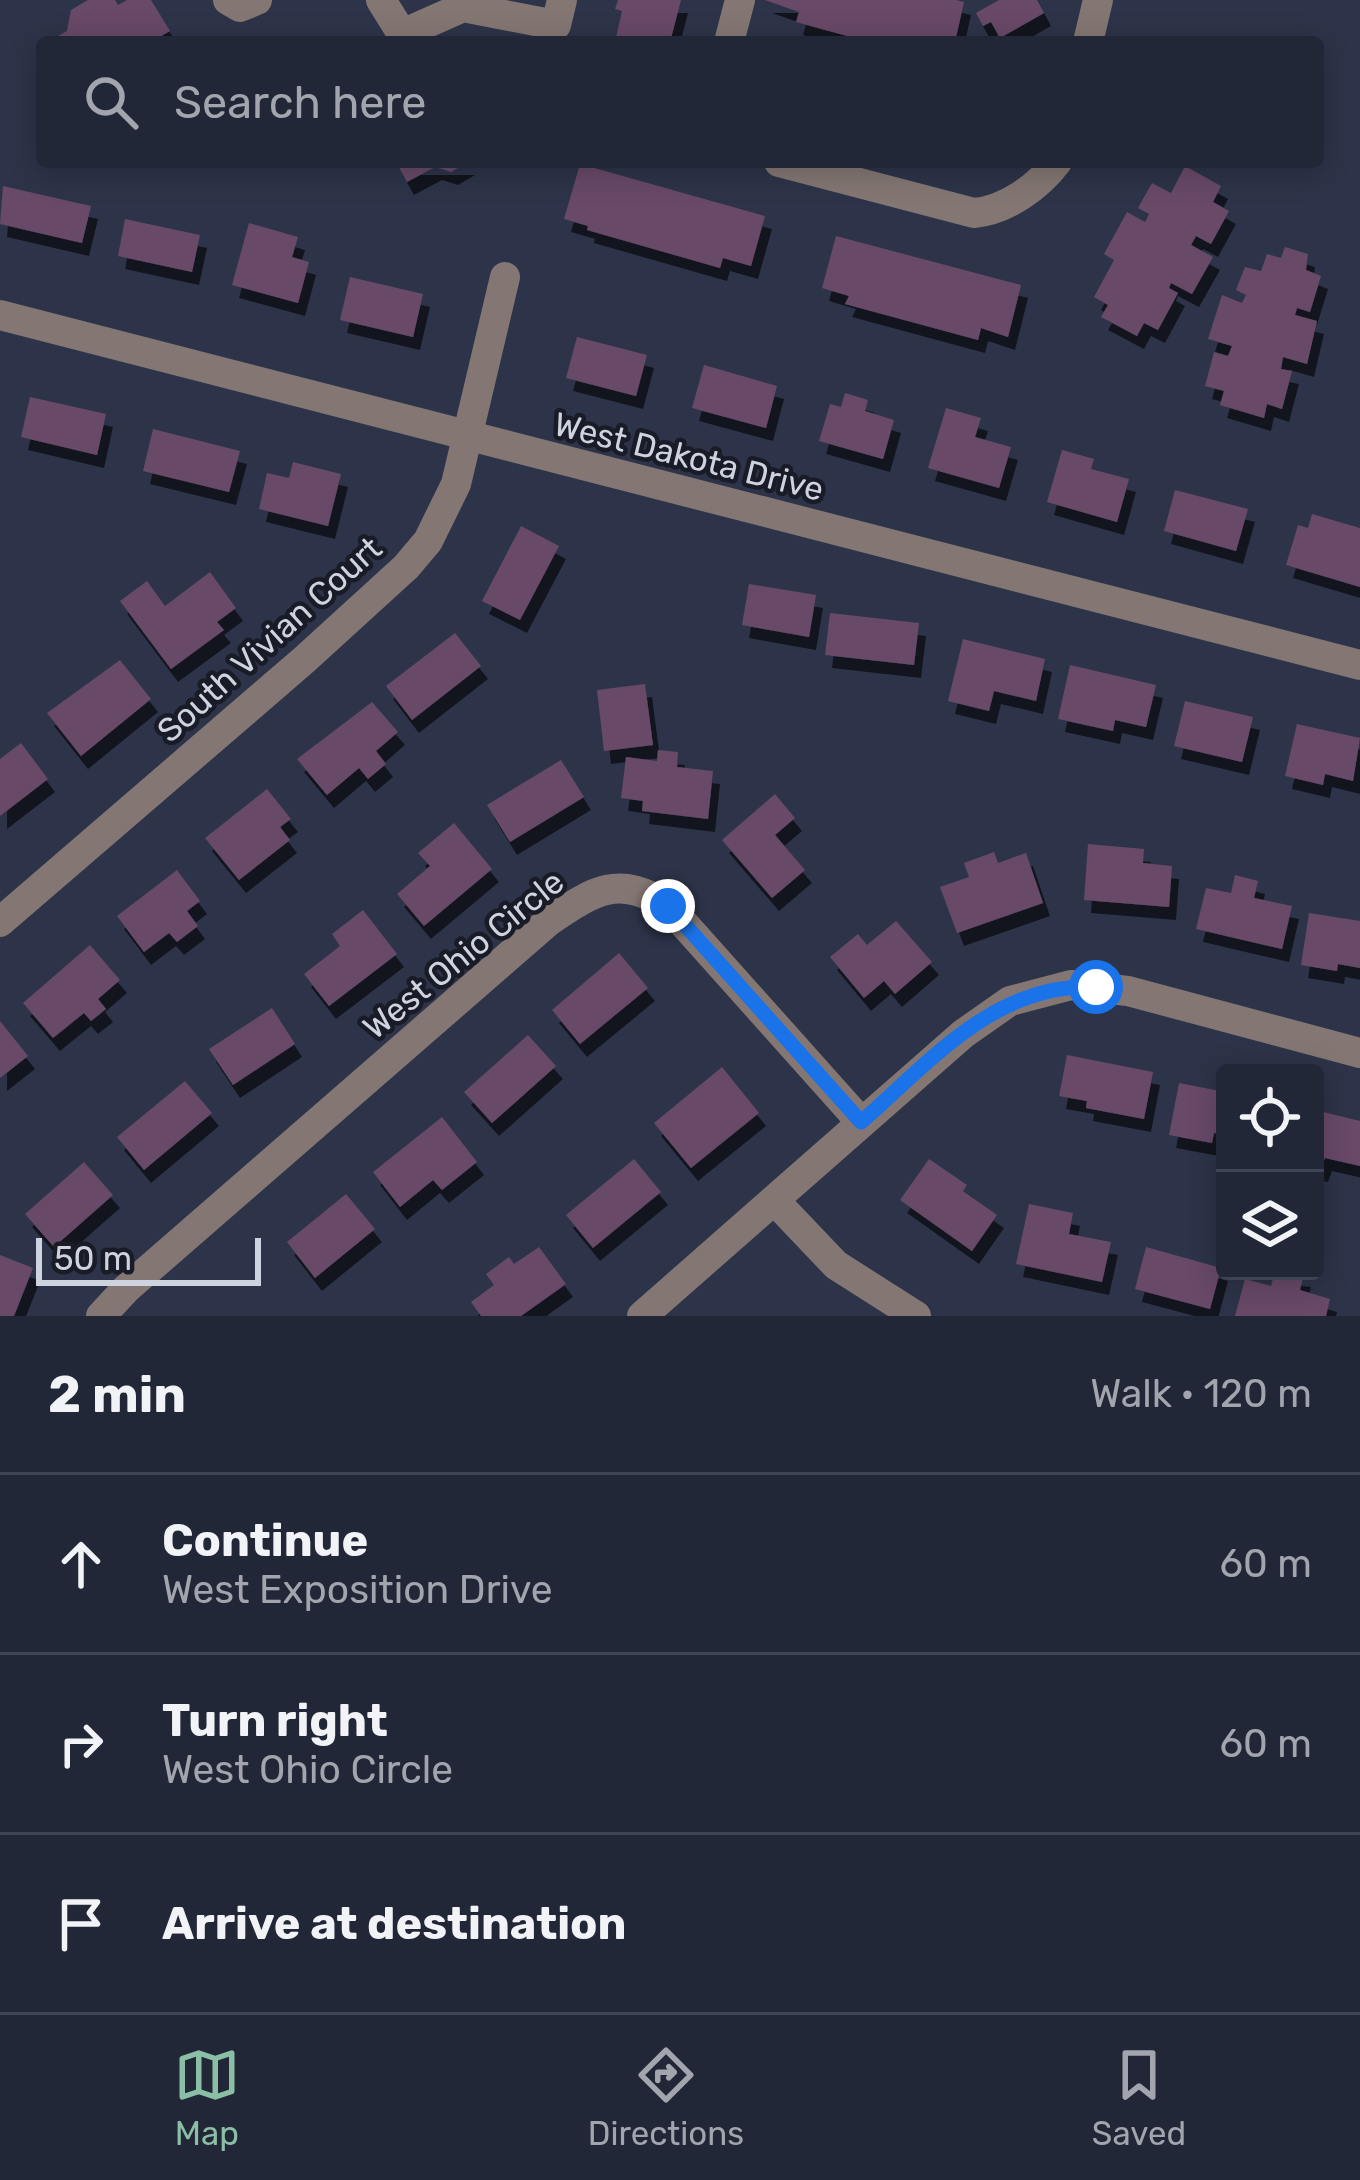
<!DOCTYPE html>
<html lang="en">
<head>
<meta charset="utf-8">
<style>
	:root { --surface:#222737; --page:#2e3342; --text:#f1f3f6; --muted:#a2a5ad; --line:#3f4452; --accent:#8abfa5 }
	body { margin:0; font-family:Rubik,sans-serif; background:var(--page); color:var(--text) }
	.controls { position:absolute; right:36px; bottom:36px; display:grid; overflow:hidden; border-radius:12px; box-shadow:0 6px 30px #0003 }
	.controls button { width:108px; height:108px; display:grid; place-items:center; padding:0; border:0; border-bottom:3px solid var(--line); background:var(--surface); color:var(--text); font:60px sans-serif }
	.scale { position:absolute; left:36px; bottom:30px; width:225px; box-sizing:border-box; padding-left:12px; border:6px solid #ced3e0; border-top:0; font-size:33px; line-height:42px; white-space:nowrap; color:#ced3e0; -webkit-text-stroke:9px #191c26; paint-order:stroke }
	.stop { position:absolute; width:36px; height:36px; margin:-27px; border:9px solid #1a73e8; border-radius:50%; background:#fff }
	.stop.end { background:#1a73e8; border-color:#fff; box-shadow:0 3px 12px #0008 }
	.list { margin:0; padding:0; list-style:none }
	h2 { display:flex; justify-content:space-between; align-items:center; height:156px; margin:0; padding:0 48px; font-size:51px }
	h2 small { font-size:39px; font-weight:400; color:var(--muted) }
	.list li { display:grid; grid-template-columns:78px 1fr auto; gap:36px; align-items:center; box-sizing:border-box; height:180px; padding:0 48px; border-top:3px solid var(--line) }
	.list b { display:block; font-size:45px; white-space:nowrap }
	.list p { margin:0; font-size:39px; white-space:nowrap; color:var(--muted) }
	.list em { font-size:39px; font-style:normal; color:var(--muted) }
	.icon { flex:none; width:66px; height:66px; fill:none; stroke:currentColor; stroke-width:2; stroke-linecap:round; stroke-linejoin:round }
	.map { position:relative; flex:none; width:1360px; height:1316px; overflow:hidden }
	.search { position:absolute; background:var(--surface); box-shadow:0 6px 30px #0003; left:36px; right:36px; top:36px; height:132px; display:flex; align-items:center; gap:30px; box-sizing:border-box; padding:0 42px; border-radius:12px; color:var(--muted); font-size:45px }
	.sheet { height:696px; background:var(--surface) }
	nav { display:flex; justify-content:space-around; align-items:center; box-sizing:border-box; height:168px; border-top:3px solid var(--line); background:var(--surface); font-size:33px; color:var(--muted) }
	nav a { display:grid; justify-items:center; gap:6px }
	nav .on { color:var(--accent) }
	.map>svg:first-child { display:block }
</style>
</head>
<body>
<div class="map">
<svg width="1360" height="1316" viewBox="0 0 1360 1316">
	<defs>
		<filter id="shadow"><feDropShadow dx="7" dy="13" stdDeviation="0" flood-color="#0009"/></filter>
	</defs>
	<rect width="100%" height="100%" fill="#2d3449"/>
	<g fill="#674a68" filter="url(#shadow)">
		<polygon points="88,0 115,0 118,5 127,0 151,0 170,31 151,42 48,42 67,31 71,10"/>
		<polygon points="618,0 681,0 670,42 615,42 622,11 615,9"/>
		<polygon points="765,0 956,0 964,2 955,42 869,42 796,22 799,12"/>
		<polygon points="999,0 1037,0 1044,13 1000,38 991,22 983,26 976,13"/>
		<polygon points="396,162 468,162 451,172 435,167 407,182"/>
		<polygon points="580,164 765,216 751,266 723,258 720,268 587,230 588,226 564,219"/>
		<polygon points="1185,166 1221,186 1213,202 1229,211 1211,244 1196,236 1191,245 1213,257 1192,294 1171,283 1169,288 1178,293 1158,330 1144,323 1137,336 1101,317 1108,305 1094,297 1114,260 1104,254 1127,212 1145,222 1149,214 1138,208 1152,183 1171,193"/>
		<polygon points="3,186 91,206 82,243 0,224"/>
		<polygon points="125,219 200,235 192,272 118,256"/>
		<polygon points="249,223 298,237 292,257 309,262 298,303 232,285"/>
		<polygon points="836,236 1021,285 1008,337 981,328 978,340 845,304 849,296 822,288"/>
		<polygon points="1285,247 1308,254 1306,270 1321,276 1310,312 1297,308 1295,315 1317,321 1307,364 1283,357 1281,369 1292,371 1282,409 1267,404 1264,418 1220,405 1224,391 1205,386 1214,352 1228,356 1232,346 1208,339 1222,295 1242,303 1246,295 1236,290 1245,267 1261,271 1267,254 1281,258"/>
		<polygon points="350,277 423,294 413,337 340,320"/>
		<polygon points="577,337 647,355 636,396 566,378"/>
		<polygon points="704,365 777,386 766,428 692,408"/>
		<polygon points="845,393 868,400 865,411 894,420 883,459 819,441 830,404 841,407"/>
		<polygon points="30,397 106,414 97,455 21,437"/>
		<polygon points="946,408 981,418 975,437 1011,447 999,488 928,468"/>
		<polygon points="153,429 240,451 229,492 143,471"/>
		<polygon points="1062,450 1094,459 1091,469 1129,479 1117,522 1047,502"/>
		<polygon points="293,462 341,474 328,526 259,509 267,473 289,478"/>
		<polygon points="1175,490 1248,509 1236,551 1164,531"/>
		<polygon points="1312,514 1360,528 1360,587 1286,565 1298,525 1308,528"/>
		<polygon points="521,526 559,546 520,620 482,601"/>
		<polygon points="210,572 236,608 217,622 224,630 171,669 120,601 147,581 165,606"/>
		<polygon points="749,584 816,595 809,637 742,625"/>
		<polygon points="830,613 919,623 914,665 825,655"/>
		<polygon points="455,633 481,666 412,720 386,686"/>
		<polygon points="963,639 1045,659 1036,701 994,691 989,711 948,701"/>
		<polygon points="120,660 151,699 81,756 47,713"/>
		<polygon points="1070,665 1156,685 1146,727 1115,720 1113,731 1058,719"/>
		<polygon points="645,684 653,745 604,751 597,690"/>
		<polygon points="1185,701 1253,717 1242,762 1174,746"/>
		<polygon points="372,702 398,732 376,751 386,764 368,779 359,768 327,795 297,759"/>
		<polygon points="1297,724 1360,738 1353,781 1325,774 1323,785 1285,776"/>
		<polygon points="21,743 48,779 0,816 0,759"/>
		<polygon points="658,750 678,752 677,767 713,771 708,819 642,811 643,801 621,798 626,757 657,761"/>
		<polygon points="561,760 584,797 510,842 487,805"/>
		<polygon points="267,789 291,819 280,827 290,840 239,880 205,838"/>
		<polygon points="775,794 795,818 775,835 805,870 772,898 722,840"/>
		<polygon points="454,823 492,869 424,926 397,894 430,866 418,853"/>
		<polygon points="1088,844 1144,849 1143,863 1172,866 1169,907 1084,900"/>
		<polygon points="994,852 998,863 1026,853 1043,903 957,933 940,887 969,877 964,863"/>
		<polygon points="177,870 200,901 187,911 198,926 177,942 169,933 144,952 117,916"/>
		<polygon points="1235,875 1258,881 1254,898 1292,906 1282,949 1196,929 1206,888 1231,893"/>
		<polygon points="363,910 397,954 329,1006 304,974 340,946 332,934"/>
		<polygon points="1309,913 1360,921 1360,968 1338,964 1337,971 1301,965"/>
		<polygon points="896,921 932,962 895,994 884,981 864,998 830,957 858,934 867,945"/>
		<polygon points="90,945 120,980 98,999 106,1009 91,1021 84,1013 53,1038 23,1003"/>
		<polygon points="619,953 648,988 580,1044 552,1010"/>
		<polygon points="272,1008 295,1044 233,1085 209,1049"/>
		<polygon points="0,1021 28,1056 0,1078"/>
		<polygon points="528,1035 556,1066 492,1123 464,1092"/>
		<polygon points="1067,1055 1153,1072 1144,1119 1086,1108 1087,1101 1059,1096"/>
		<polygon points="722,1067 759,1113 691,1168 654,1123"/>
		<polygon points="185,1081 212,1113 144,1170 117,1137"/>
		<polygon points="1179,1083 1225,1092 1225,1135 1214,1133 1212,1143 1169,1135"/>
		<polygon points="1315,1110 1360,1121 1360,1166 1325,1158 1321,1169 1315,1168"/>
		<polygon points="442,1117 477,1162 442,1190 433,1180 400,1207 373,1172"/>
		<polygon points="634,1159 661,1192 593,1248 566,1215"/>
		<polygon points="929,1159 967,1185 963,1191 997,1215 972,1251 900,1200"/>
		<polygon points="84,1162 113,1195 54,1247 25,1214"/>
		<polygon points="346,1194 375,1229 315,1278 287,1242"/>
		<polygon points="1029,1204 1073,1213 1069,1234 1111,1242 1102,1282 1016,1264"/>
		<polygon points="539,1247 566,1284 521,1316 481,1316 471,1302 494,1285 486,1274 509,1257 514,1264"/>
		<polygon points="1146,1247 1221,1268 1210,1309 1135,1289"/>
		<polygon points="0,1255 33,1268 14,1316 0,1316"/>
		<polygon points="1275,1271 1304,1274 1300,1290 1330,1299 1326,1316 1235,1316 1245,1279 1271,1286"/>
	</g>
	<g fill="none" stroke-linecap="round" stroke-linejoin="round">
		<g stroke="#847773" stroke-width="30">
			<polyline points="228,0 240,7 257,0"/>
			<polyline points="381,0 399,29 407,32 463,7 556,25 562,0"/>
			<polyline points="729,42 740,0"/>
			<polyline points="1088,42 1098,0"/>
			<path d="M779,162L974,213C1006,210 1038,187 1057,162"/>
			<polyline points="0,315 1360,665"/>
			<polyline points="0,922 304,660 406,567 428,541 456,484 505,277"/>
			<polyline points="775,1201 836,1265 916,1316"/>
			<path d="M101,1316L126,1289L549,921C595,890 618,874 668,906L861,1122"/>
			<polyline points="642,1316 963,1034 1010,1001 1071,985 1128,991 1360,1053"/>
		</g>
	</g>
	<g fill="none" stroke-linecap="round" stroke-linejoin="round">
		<path stroke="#1a73e8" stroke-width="15" d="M668,906L861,1122C930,1062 996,982 1096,987"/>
	</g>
	<g text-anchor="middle" stroke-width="9" stroke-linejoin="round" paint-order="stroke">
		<g font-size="33" fill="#ced3e0" stroke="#191c26">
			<text transform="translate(689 456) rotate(14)" y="12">West Dakota Drive</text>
			<text transform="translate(269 639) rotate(-42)" y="12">South Vivian Court</text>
			<text transform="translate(463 954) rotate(-39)" y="12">West Ohio Circle</text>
		</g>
	</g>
</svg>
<div class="controls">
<button><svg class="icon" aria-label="locate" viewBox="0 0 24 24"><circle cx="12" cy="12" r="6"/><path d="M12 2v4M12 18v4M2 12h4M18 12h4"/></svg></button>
<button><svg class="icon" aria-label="layers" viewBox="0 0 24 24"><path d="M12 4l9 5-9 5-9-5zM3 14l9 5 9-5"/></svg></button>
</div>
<div class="scale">50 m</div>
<div class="stop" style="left:1096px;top:987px"></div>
<div class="stop end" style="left:668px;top:906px"></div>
<div class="search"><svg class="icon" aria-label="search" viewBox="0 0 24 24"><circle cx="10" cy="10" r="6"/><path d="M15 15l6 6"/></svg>Search here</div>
</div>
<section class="sheet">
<h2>2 min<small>Walk · 120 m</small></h2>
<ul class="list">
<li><svg class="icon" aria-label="ahead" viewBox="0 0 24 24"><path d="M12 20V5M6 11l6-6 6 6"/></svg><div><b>Continue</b><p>West Exposition Drive</p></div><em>60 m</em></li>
<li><svg class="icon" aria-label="right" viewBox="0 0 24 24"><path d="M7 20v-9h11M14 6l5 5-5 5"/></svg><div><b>Turn right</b><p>West Ohio Circle</p></div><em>60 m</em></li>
<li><svg class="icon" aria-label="arrive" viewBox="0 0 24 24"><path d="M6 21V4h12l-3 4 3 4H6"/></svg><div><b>Arrive at destination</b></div></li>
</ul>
</section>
<nav>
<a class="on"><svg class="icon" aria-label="map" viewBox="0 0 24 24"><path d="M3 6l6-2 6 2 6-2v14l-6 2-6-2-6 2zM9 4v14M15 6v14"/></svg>Map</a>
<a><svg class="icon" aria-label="directions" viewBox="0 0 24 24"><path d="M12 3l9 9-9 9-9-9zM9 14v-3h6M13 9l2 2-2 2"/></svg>Directions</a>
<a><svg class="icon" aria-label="saved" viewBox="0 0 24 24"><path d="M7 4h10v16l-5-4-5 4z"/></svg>Saved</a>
</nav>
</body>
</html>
